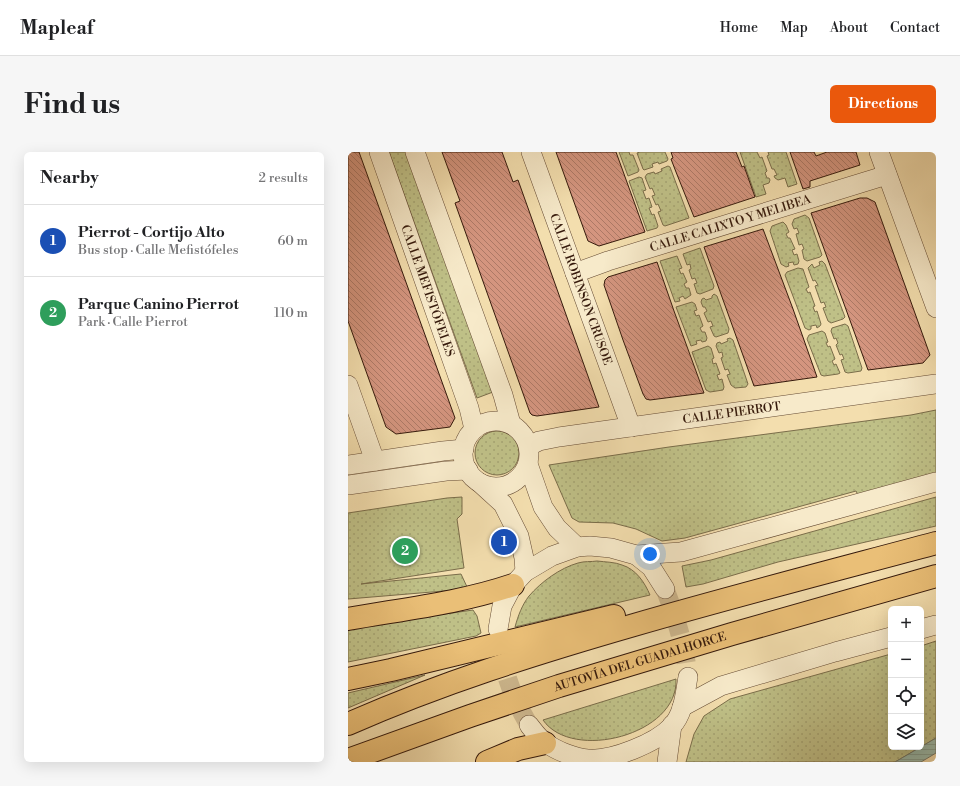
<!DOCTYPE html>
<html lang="en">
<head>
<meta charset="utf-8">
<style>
	:root { --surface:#fff; --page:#f6f6f6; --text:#202124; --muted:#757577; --line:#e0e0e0; --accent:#ea580c }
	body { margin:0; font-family:"Libre Bodoni",serif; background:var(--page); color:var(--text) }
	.controls { position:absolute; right:12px; bottom:12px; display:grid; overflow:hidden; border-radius:6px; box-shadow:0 4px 16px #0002 }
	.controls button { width:36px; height:36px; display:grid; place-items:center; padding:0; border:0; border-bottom:1px solid var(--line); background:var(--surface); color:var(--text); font:20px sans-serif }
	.you { position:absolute; left:302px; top:402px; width:14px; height:14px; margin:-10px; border:3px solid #fff; border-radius:50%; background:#1a73e8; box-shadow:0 0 0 6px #1a73e833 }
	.badge { display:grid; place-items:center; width:26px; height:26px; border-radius:50%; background:var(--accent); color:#fff; font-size:13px; font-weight:700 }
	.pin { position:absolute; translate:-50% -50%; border:2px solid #fff; box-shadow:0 1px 4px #0006 }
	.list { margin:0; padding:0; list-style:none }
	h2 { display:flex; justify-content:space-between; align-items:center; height:52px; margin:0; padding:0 16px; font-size:17px }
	h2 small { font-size:13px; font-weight:400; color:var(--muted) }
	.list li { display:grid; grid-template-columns:26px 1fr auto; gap:12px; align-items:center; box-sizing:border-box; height:72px; padding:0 16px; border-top:1px solid var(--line) }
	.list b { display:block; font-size:15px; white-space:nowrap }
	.list p { margin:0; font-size:13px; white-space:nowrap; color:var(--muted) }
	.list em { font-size:13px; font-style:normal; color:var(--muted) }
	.icon { flex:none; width:22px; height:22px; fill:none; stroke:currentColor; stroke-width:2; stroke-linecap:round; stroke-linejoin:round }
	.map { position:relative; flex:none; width:588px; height:610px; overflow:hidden; border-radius:6px }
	header { display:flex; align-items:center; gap:24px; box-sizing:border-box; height:56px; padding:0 20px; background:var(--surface); border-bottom:1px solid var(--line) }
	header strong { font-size:19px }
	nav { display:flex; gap:22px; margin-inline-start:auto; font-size:14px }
	.intro { display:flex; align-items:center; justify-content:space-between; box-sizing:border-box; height:96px; padding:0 24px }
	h1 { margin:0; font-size:28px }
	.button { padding:10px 18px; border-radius:6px; background:var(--accent); color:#fff; font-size:14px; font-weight:700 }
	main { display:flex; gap:24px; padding:0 24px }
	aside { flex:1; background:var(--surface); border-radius:6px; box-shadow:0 4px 16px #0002 }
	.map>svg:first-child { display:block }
</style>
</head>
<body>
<header>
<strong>Mapleaf</strong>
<nav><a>Home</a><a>Map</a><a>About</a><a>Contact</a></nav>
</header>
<div class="intro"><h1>Find us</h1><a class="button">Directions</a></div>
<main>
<aside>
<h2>Nearby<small>2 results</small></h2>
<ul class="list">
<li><span class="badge" style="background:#1a4fb4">1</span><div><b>Pierrot - Cortijo Alto</b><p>Bus stop · Calle Mefistófeles</p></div><em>60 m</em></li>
<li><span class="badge" style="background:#2e9e5b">2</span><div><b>Parque Canino Pierrot</b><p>Park · Calle Pierrot</p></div><em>110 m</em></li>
</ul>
</aside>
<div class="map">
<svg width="588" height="610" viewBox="0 0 588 610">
	<defs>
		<pattern id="green-dots" width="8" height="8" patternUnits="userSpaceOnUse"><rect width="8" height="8" fill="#bfc087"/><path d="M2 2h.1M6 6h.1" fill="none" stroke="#a5a473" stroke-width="1.8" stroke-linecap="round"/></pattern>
		<pattern id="water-rules" width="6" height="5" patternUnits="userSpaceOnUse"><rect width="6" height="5" fill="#9bbcad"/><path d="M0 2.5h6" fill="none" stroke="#86a194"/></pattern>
		<pattern id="building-back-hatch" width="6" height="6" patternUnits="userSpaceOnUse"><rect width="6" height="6" fill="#d4957f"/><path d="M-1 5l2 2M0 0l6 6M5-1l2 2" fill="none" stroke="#ad7966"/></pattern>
	</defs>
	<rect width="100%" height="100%" fill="#f3deae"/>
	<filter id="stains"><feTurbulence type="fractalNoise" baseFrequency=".005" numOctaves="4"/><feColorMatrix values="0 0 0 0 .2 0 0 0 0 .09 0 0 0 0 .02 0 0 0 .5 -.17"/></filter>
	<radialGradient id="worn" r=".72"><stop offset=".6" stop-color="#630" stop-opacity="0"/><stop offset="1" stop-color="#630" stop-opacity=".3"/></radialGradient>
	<g fill="url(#green-dots)" stroke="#7a6d4a">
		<polygon points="41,0 59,0 145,240 129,246"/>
		<polygon points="271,0 281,0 282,3 285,3 291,18 290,20 280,24"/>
		<polygon points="292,0 317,0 320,7 319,9 311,12 310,10 304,12 305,15 296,18 295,17 289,1"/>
		<polygon points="392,0 409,0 412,6 414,5 419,19 417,21 419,26 421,26 422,28 421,31 415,33 418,42 408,45"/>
		<polygon points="420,0 438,0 449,32 440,35 437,26 430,28 427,26 426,24 429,23 426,17 424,17 419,4 421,3"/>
		<polygon points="320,14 322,15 341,66 317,74 315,73 310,60 313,59 310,52 308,53 304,44 307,43 304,36 302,37 297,25 299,22 306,20 307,22 314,19 313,17"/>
		<polygon points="291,25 294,26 298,38 295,39 298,47 301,46 304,55 301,56 304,63 306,62 310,74 309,76 299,79 281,29"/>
		<polygon points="457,63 461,66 474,103 472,105 459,109 456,107 454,98 456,97 454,92 451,93 448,82 451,81 449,76 446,77 444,72 446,67"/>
		<polygon points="435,70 438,73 441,80 438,82 440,86 442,86 447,97 444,98 446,103 449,102 451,109 450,112 446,113 445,110 440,111 441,114 438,115 433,112 422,79 424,74"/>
		<polygon points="352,96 366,134 365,137 352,142 349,141 346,132 349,131 347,126 344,127 341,118 343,117 342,112 339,113 335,102"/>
		<polygon points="329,104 334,116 331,117 333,122 335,121 339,130 336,132 338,136 341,136 343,143 337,147 335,144 331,146 332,149 327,150 312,109"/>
		<polygon points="474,109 477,112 497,165 495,167 483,171 480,169 475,156 478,155 476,150 473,151 467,134 470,133 467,128 465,129 460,116 464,112 466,116 472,113 471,110"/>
		<polygon points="450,116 455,117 461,135 458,137 460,141 462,140 467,154 465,155 467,160 469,159 473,172 472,174 469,176 468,173 463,174 463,177 461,178 457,176 437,123 439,120"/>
		<polygon points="366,142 369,144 381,177 380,181 368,185 366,184 362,175 365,174 363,169 360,170 356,161 359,159 357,155 355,155 353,150 354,147 356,146 358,148 364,146 364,144"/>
		<polygon points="344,150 347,152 349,158 346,159 348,164 351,163 355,174 352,176 354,180 357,180 359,186 358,189 354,190 353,188 348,189 349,192 343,194 328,155"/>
		<polygon points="497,172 500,174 514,216 513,219 500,221 497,220 493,208 496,207 494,202 492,203 488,193 490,191 488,186 486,187 483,179 484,176"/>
		<polygon points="474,179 477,181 480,190 478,191 480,195 482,194 487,207 484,209 486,213 488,212 492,221 490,222 476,224 473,223 459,187 461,183"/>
		<polygon points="382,186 385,188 400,232 398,235 387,236 383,233 379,223 382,222 380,217 377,218 373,206 375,205 374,200 371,201 368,194 369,191 372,190 373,192 380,189 379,187"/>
		<polygon points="360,194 363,196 366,206 364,207 365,212 368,211 372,222 369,223 371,228 374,227 376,235 375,238 362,240 358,238 344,200"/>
		<polygon points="588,258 588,321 510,343 508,339 337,386 314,389 288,377 265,371 231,370 224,366 201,313 321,295 563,263"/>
		<circle cx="149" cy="301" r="22"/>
		<polygon points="114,345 114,362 109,367 116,416 13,432 113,422 120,437 0,447 0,361 99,346"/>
		<polygon points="588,345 588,374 430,410 355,432 338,435 334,414 363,408"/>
		<path d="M249,409C257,410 267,410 274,413C288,417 297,431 302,443L167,475C170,464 174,453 181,444C193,430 212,416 230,411C236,409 243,410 249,409Z"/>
		<polygon points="125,458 129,464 133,481 128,484 0,510 0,476"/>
		<polygon points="588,489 588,586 573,595 573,494"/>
		<polygon points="543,502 543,595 573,595 547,610 338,610 346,582 356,564 382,547"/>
		<polygon points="77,523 0,556 0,541"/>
		<path d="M328,527C331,583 224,610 195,568Z"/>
	</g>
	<polygon fill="url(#water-rules)" stroke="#737b6d" points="588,586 588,601 573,610 547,610"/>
	<g fill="url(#building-back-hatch)" stroke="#361a0c">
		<polygon points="0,0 11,0 107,266 102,275 48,282 38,275 0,169"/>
		<polygon points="94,0 154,0 165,30 170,28 251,255 189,264 184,263 182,261 107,51 112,49"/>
		<polygon points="208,0 268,0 297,80 251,94 240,89"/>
		<polygon points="323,0 388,0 394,15 396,14 407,45 346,65 328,20 323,7 325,6"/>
		<polygon points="442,0 466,0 468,4 479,0 508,0 512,13 462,29 462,35 455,37"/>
		<polygon points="512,46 519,46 527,50 582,203 575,211 520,218 463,61"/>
		<polygon points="415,77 445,157 469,225 406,234 356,95"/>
		<polygon points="309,110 326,159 356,241 302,248 298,247 295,242 275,188 256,133 257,128 260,125"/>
	</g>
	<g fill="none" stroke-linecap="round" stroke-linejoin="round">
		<g stroke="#cdb78e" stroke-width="19" stroke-dasharray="19 10" stroke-linecap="butt">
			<path d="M317,437C328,466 337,494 340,525"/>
			<path d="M153,498C157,526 167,549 181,573"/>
		</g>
		<g stroke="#654b34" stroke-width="20">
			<g id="minor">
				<path id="s1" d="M31,0L121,256L126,277"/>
				<polyline points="67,0 155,243 163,272"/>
				<path id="s2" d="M183,0L283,275"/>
				<polyline points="531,0 588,156"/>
				<path id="s3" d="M227,121L260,109L539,23"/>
				<polyline points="0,233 27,309"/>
				<circle cx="148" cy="302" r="33"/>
				<path id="s4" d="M181,294L191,289L211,285L588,232"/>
				<polyline points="180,312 195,355 209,376 229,395"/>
				<polyline points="0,313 95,299 116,297"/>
				<polyline points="132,331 155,352 171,384 176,406 177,420"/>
				<polyline points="0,333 98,319 120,318"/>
				<polyline points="288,403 303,415 317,437"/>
				<polyline points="150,477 154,454 165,433 177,420 204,404 229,395 242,394 263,396 288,403 333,400 588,330"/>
				<polyline points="573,477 588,473"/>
				<polyline points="334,555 373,534 487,500 543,485"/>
				<path d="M181,573C186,579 191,587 198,591C209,599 227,606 240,607C264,609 308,591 324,574C336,561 337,541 340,525"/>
				<polyline points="319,610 324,573"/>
			</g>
		</g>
		<g stroke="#361a0c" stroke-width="24">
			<g id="highway">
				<path d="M0,467C56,457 112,451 165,433"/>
				<polyline points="0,527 43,518 266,464"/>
				<path d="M0,572C93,531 189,501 286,473C386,444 487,418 588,391"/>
				<path id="s5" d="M0,608L122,564L211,534L384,482L588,424"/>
				<polyline points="139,610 170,597 197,591"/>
			</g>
		</g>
		<use href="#minor" stroke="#f7eaca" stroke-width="19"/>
		<use href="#highway" stroke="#eabf77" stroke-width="22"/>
	</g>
	<g text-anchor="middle" stroke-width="4" stroke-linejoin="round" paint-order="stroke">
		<g font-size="12" fill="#361a0c" stroke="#f7eaca">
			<text dy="4" stroke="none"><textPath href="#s3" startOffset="163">CALLE CALIXTO Y MELIBEA</textPath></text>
			<text dy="4" stroke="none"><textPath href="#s1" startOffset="147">CALLE MEFISTÓFELES</textPath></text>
			<text dy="4" stroke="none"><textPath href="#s2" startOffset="146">CALLE ROBINSON CRUSOE</textPath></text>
			<text dy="4" stroke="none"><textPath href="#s4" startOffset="206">CALLE PIERROT</textPath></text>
			<text dy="4" stroke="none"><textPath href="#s5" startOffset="308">AUTOVÍA DEL GUADALHORCE</textPath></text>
		</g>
	</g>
	<rect width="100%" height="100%" filter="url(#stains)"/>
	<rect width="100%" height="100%" fill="url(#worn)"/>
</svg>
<div class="controls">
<button>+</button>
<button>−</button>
<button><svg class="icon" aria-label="locate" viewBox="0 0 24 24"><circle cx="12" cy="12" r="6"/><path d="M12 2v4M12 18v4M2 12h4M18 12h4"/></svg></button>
<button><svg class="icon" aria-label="layers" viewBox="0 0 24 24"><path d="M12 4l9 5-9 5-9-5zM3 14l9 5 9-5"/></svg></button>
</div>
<div class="you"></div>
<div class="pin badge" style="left:156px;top:390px;background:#1a4fb4">1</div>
<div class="pin badge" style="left:57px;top:399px;background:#2e9e5b">2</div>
</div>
</main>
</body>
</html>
